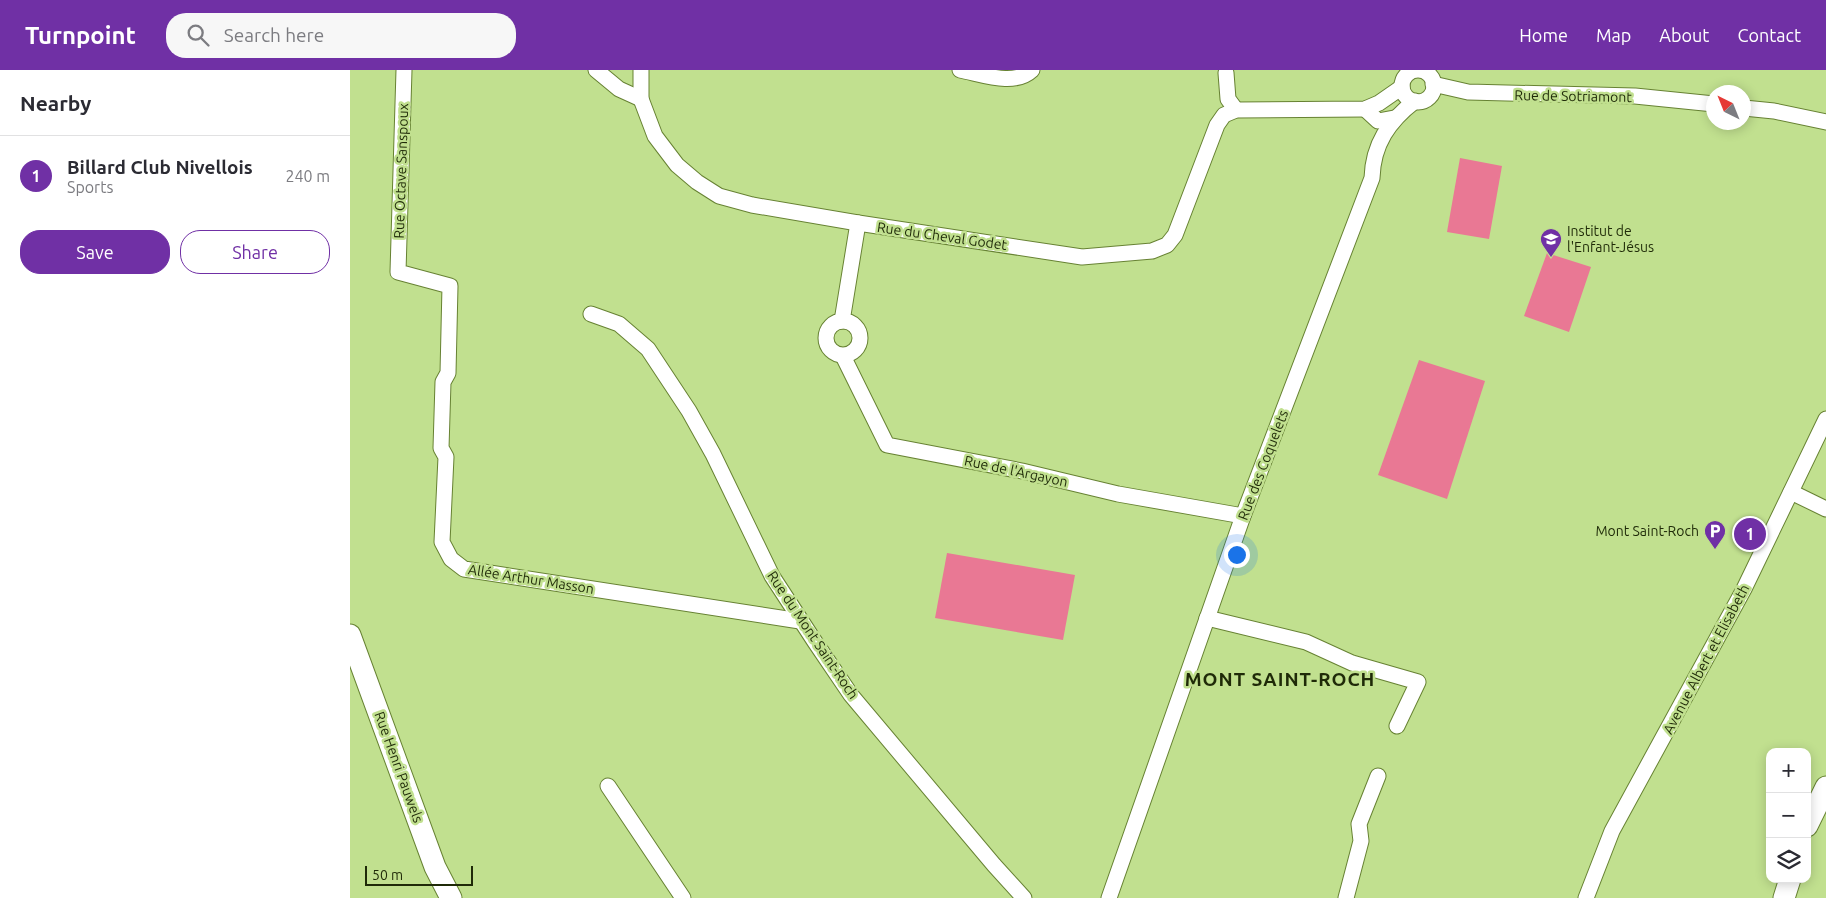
<!DOCTYPE html>
<html lang="en">
<head>
<meta charset="utf-8">
<style>
	:root { --surface:#fff; --page:#f7f7f7; --text:#2b2b33; --muted:#7c7c81; --line:#e1e1e2; --accent:#7030a5 }
	body { margin:0; font-family:Ubuntu,sans-serif; background:var(--page); color:var(--text) }
	.controls { position:absolute; right:15px; bottom:15px; display:grid; overflow:hidden; border-radius:10px; box-shadow:0 2px 12px #0003 }
	.controls button { width:45px; height:45px; display:grid; place-items:center; padding:0; border:0; border-bottom:1px solid var(--line); background:var(--surface); color:var(--text); font:25px sans-serif }
	.compass { position:absolute; left:1356px; top:15px; width:45px; height:45px; border-radius:50%; background:var(--surface); box-shadow:0 2px 12px #0003; rotate:317deg }
	.scale { position:absolute; left:15px; bottom:12px; width:108px; box-sizing:border-box; padding-left:5px; border:2px solid #1f2a08; border-top:0; font-size:14px; line-height:18px; white-space:nowrap; color:#1f2a08; -webkit-text-stroke:4px #c1e08f; paint-order:stroke }
	.you { position:absolute; left:886px; top:484px; width:18px; height:18px; margin:-12px; border:4px solid #fff; border-radius:50%; background:#1a73e8; box-shadow:0 0 0 8px #1a73e833 }
	.badge { display:grid; place-items:center; width:32px; height:32px; border-radius:50%; background:var(--accent); color:#fff; font-size:16px; font-weight:700 }
	.pin { position:absolute; translate:-50% -50%; border:2px solid #fff; box-shadow:0 1px 5px #0006 }
	.list { margin:0; padding:0; list-style:none }
	h2 { display:flex; justify-content:space-between; align-items:center; height:65px; margin:0; padding:0 20px; font-size:21px }
	h2 small { font-size:16px; font-weight:400; color:var(--muted) }
	.list li { display:grid; grid-template-columns:32px 1fr auto; gap:15px; align-items:center; box-sizing:border-box; height:80px; padding:0 20px; border-top:1px solid var(--line) }
	.list b { display:block; font-size:19px; white-space:nowrap }
	.list p { margin:0; font-size:16px; white-space:nowrap; color:var(--muted) }
	.list em { font-size:16px; font-style:normal; color:var(--muted) }
	.actions { display:flex; gap:10px; padding:15px 20px }
	.actions a { flex:1; padding:11px 0; border:1px solid var(--accent); border-radius:20px; text-align:center; font-size:18px; color:var(--accent) }
	.actions .main { background:var(--accent); color:#fff }
	.icon { flex:none; width:28px; height:28px; fill:none; stroke:currentColor; stroke-width:2; stroke-linecap:round; stroke-linejoin:round }
	.map { position:relative; flex:none; width:1476px; height:828px; overflow:hidden }
	header { display:flex; align-items:center; gap:30px; box-sizing:border-box; height:70px; padding:0 25px; background:var(--accent); color:#fff }
	header strong { font-size:24px }
	nav { display:flex; gap:28px; margin-inline-start:auto; font-size:18px }
	.search { width:350px; height:45px; background:var(--page); display:flex; align-items:center; gap:12px; box-sizing:border-box; padding:0 18px; border-radius:20px; color:var(--muted); font-size:19px }
	main { display:flex }
	aside { flex:1; background:var(--surface) }
	.map>svg:first-child { display:block }
</style>
</head>
<body>
<header>
<strong>Turnpoint</strong>
<div class="search"><svg class="icon" aria-label="search" viewBox="0 0 24 24"><circle cx="10" cy="10" r="6"/><path d="M15 15l6 6"/></svg>Search here</div>
<nav><a>Home</a><a>Map</a><a>About</a><a>Contact</a></nav>
</header>
<main>
<aside>
<h2>Nearby<small></small></h2>
<ul class="list">
<li><span class="badge">1</span><div><b>Billard Club Nivellois</b><p>Sports</p></div><em>240 m</em></li>
</ul>
<div class="actions"><a class="main">Save</a><a>Share</a></div>
</aside>
<div class="map">
<svg width="1476" height="828" viewBox="0 0 1476 828">
	<rect width="100%" height="100%" fill="#c1e08f"/>
	<g fill="#e97894">
		<polygon points="1110,88 1152,96 1139,169 1097,162"/>
		<polygon points="1197,183 1241,197 1219,262 1174,246"/>
		<polygon points="1069,290 1135,311 1097,429 1028,405"/>
		<polygon points="597,483 725,505 713,570 585,548"/>
	</g>
	<g fill="none" stroke-linecap="round" stroke-linejoin="round">
		<g stroke="#678233" stroke-width="17">
			<g id="street">
				<polyline points="54,0 48,202 100,216 98,303 93,312 91,378 96,387 92,472 101,489 114,499 450,551"/>
				<polyline points="246,0 269,19 291,29"/>
				<polyline points="291,0 291,29 305,66 327,95 347,112 369,126 402,135 508,153 732,187 802,181 817,175 825,165 867,55 874,45 886,40 1015,39 1029,33 1052,17"/>
				<path d="M610,0C632,4 664,17 682,0"/>
				<circle cx="1068" cy="16" r="16"/>
				<polyline points="876,3 878,29 886,40"/>
				<polyline points="1083,14 1118,22 1285,26 1364,34"/>
				<polyline points="1394,38 1424,41 1476,52"/>
				<polyline points="1015,39 1028,51 1044,48"/>
				<polyline points="241,244 269,254 298,279 339,341 363,384 422,506 465,572 501,625 644,795 674,828"/>
				<circle cx="493" cy="268" r="17"/>
				<polyline points="492,251 508,153"/>
				<polyline points="493,286 537,375 672,401 768,424 893,446"/>
				<polyline points="1441,422 1476,439"/>
				<polyline points="857,548 956,572 1002,593 1068,612 1047,656"/>
				<polyline points="258,716 333,828"/>
				<path d="M759,828L893,446L1022,108C1023,74 1039,51 1065,31"/>
				<polyline points="996,828 1011,771 1009,754 1028,706"/>
				<polyline points="1236,828 1262,761 1394,519 1476,349"/>
			</g>
		</g>
		<g stroke="#678233" stroke-width="23">
			<g id="secondary">
				<polyline points="0,565 85,797 101,828"/>
				<polyline points="1457,756 1476,717"/>
				<polyline points="1434,828 1440,809"/>
			</g>
		</g>
		<use href="#street" stroke="#fff" stroke-width="15"/>
		<use href="#secondary" stroke="#fff" stroke-width="21"/>
	</g>
	<defs>
		<g id="school-pin" transform="scale(1.125)"><path d="M0 17L-7.5 6A9.5 9.5 0 1 1 7.5 6Z" fill="#7030a5" stroke="#c1e08f"/><path d="M0-5L7-2L0 1L-7-2ZM-4 1L0 2.5L4 1V4Q0 6-4 4Z" fill="#fff"/></g>
		<g id="parking-pin" transform="scale(1.125)"><path d="M0 17L-7.5 6A9.5 9.5 0 1 1 7.5 6Z" fill="#7030a5" stroke="#c1e08f"/><path d="M-3.5-5.5H1a3.5 3.5 0 0 1 0 7H-1V5.5H-3.5ZM-1-3.4V-.6H.8a1.4 1.4 0 0 0 0-2.8Z" fill="#fff"/></g>
	</defs>
	<g fill-rule="evenodd">
		<use href="#school-pin" x="1201" y="169"/>
		<use href="#parking-pin" x="1365" y="461"/>
	</g>
	<g text-anchor="middle" stroke-width="5" stroke-linejoin="round" paint-order="stroke">
		<g font-size="14" fill="#1f2a08" stroke="#c1e08f">
			<text transform="translate(1223 26) rotate(1)" y="5">Rue de Sotriamont</text>
			<text transform="translate(51 101) rotate(-88)" y="5">Rue Octave Sanspoux</text>
			<text transform="translate(592 166) rotate(8)" y="5">Rue du Cheval Godet</text>
			<text transform="translate(913 395) rotate(-69)" y="5">Rue des Coquelets</text>
			<text transform="translate(666 401) rotate(12)" y="5">Rue de l'Argayon</text>
			<text transform="translate(181 509) rotate(9)" y="5">Allée Arthur Masson</text>
			<text transform="translate(463 565) rotate(56)" y="5">Rue du Mont Saint-Roch</text>
			<text transform="translate(1356 589) rotate(-62)" y="5">Avenue Albert et Elisabeth</text>
			<text transform="translate(49 697) rotate(70)" y="5">Rue Henri Pauwels</text>
		</g>
		<g font-size="14" fill="#1f2a08" stroke="#c1e08f" text-anchor="start">
			<text x="1217" y="166">Institut de<tspan x="1217" dy="16">l'Enfant-Jésus</tspan></text>
			<text x="1349" y="466" text-anchor="end">Mont Saint-Roch</text>
		</g>
		<g font-size="19" font-weight="bold" letter-spacing="1" fill="#1f2a08" stroke="#c1e08f">
			<text x="930" y="616">MONT SAINT-ROCH</text>
		</g>
	</g>
</svg>
<div class="controls">
<button>+</button>
<button>−</button>
<button><svg class="icon" aria-label="layers" viewBox="0 0 24 24"><path d="M12 4l9 5-9 5-9-5zM3 14l9 5 9-5"/></svg></button>
</div>
<svg class="compass" viewBox="-18 -18 36 36"><path d="M0-13l5 13h-10z" fill="#e53935"/><path d="M0 13l5-13h-10z" fill="#7c7c81"/></svg>
<div class="scale">50 m</div>
<div class="you"></div>
<div class="pin badge" style="left:1400px;top:464px">1</div>
</div>
</main>
</body>
</html>
